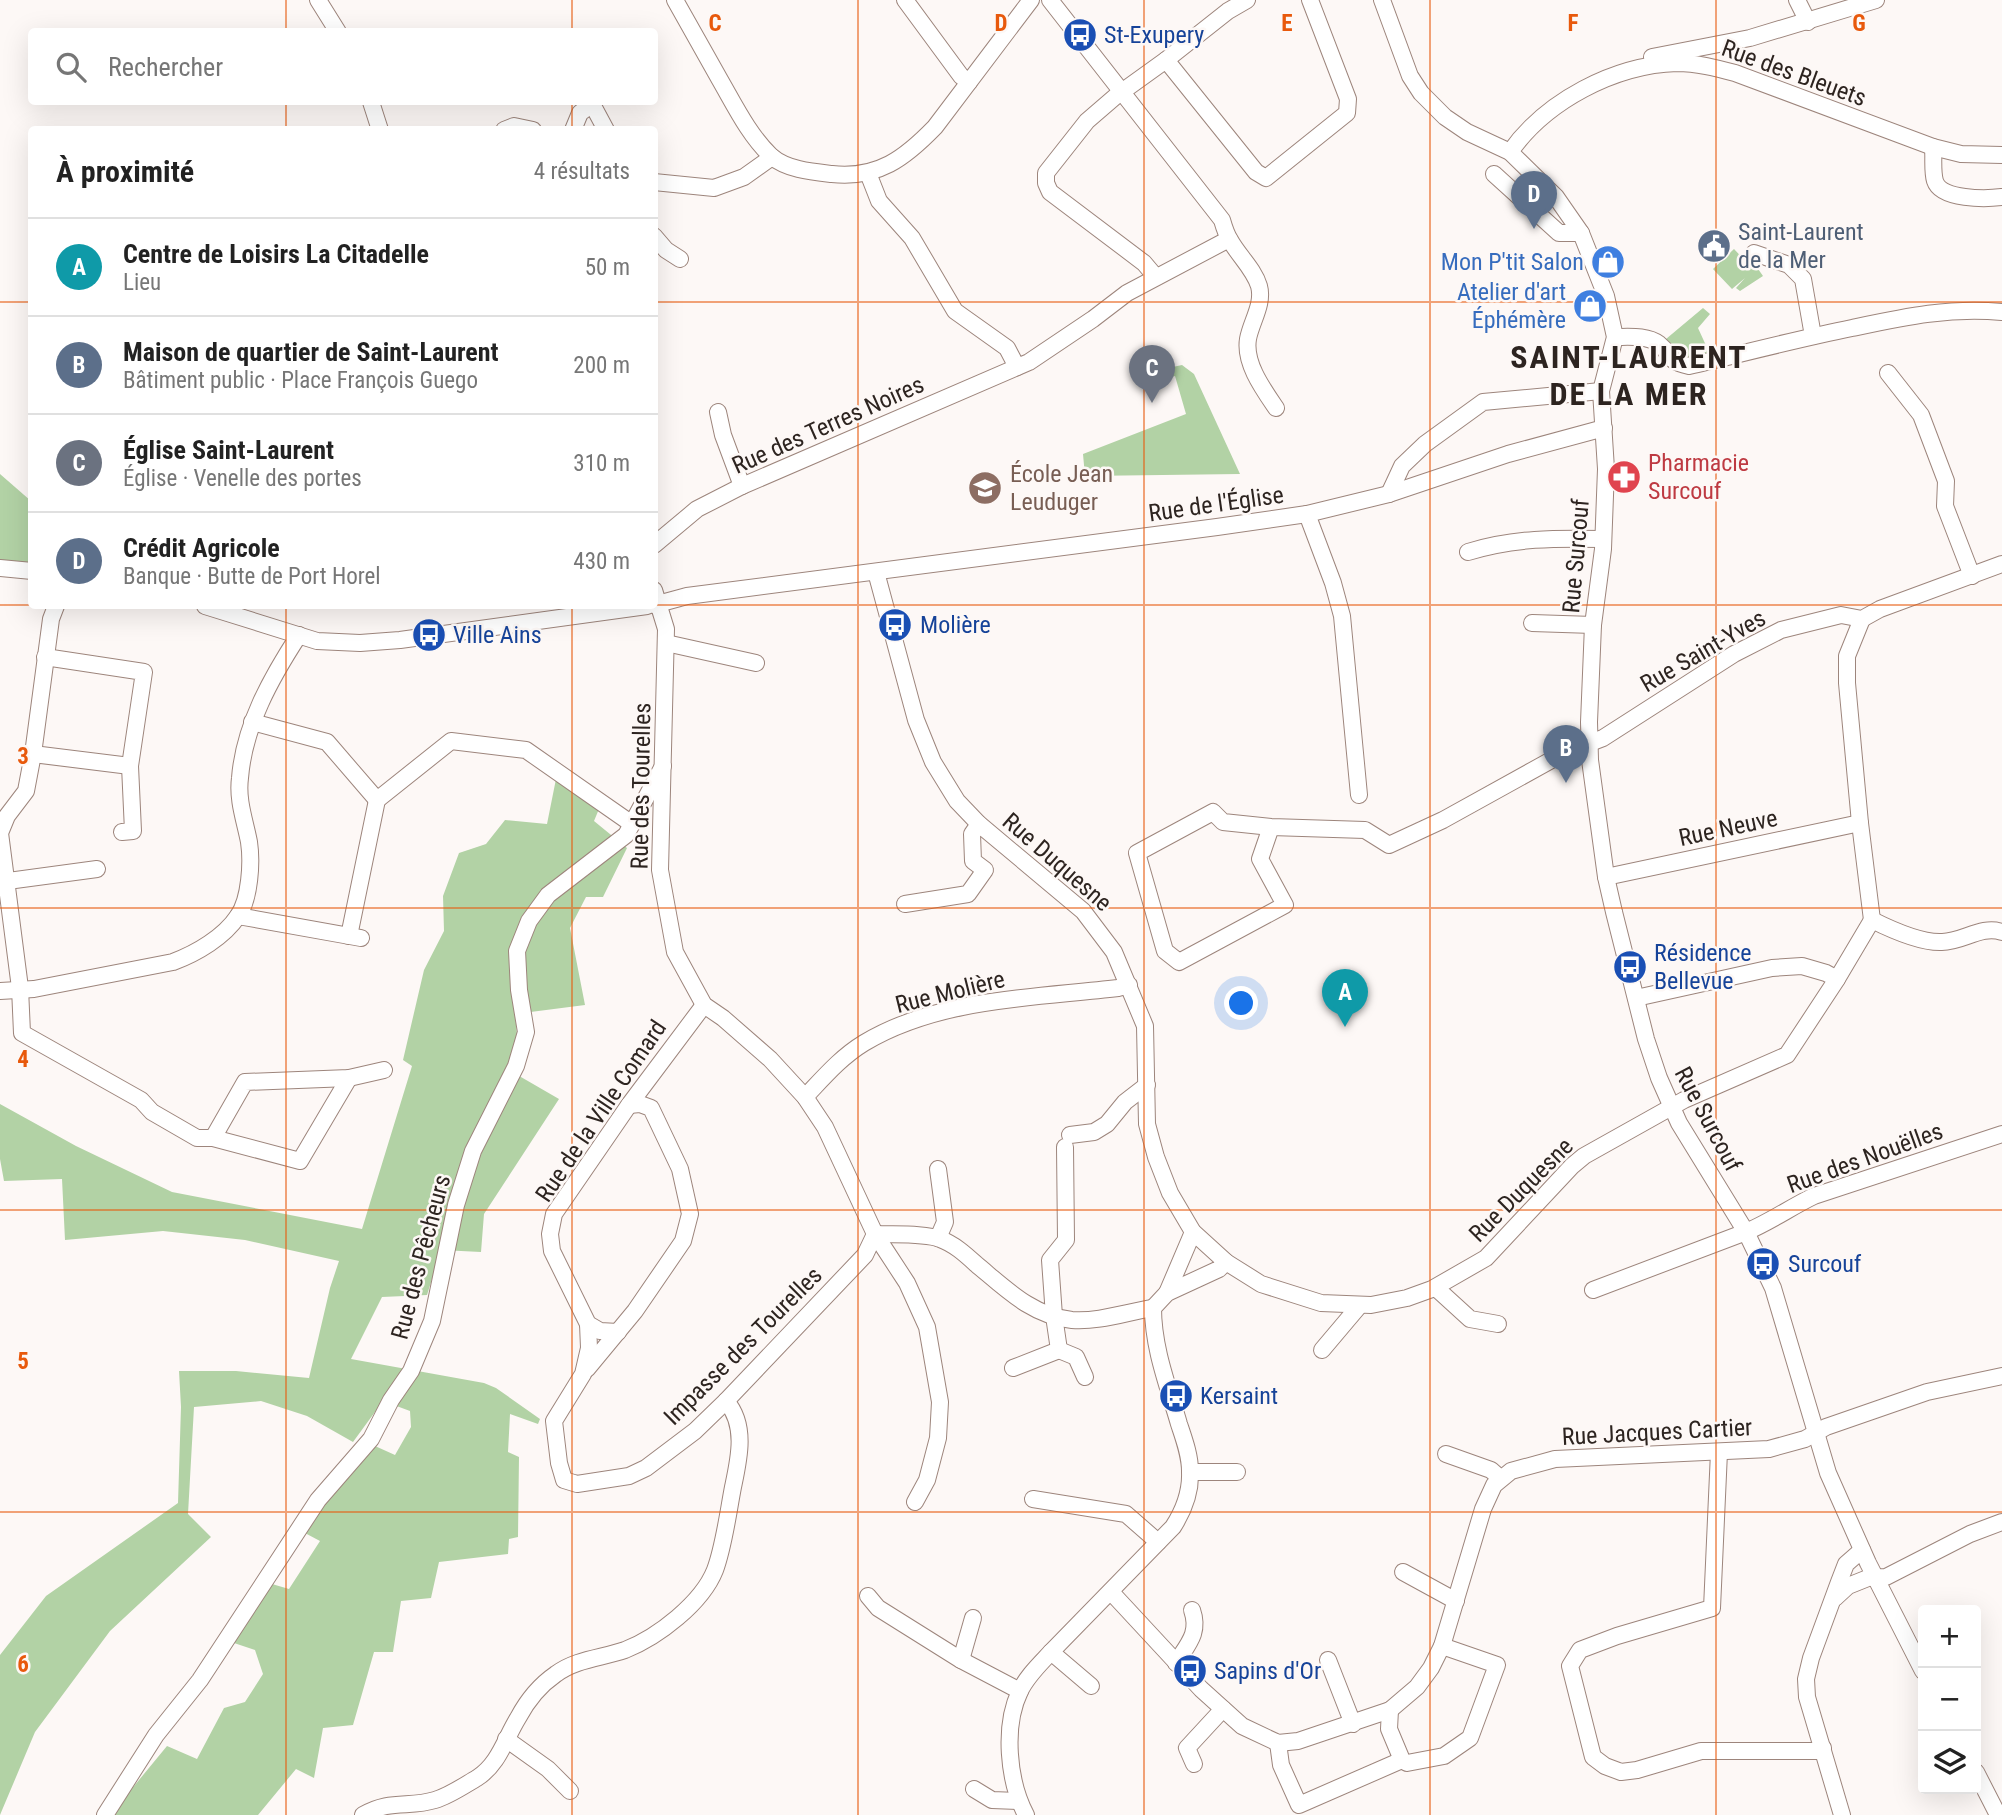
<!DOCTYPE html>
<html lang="fr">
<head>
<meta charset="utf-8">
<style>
	:root { --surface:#fff; --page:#f2f2f2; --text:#222; --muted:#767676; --line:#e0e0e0; --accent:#7c3aed }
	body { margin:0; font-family:"Roboto Condensed",sans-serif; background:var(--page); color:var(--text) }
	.controls { position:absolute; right:21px; bottom:21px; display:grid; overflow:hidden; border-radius:7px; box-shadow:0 7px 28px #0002 }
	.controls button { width:63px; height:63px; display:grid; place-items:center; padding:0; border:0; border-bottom:2px solid var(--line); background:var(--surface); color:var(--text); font:35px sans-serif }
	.you { position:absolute; left:1242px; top:1004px; width:24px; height:24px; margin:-18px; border:5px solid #fff; border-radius:50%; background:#1a73e8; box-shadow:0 0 0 10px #1a73e833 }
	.badge { display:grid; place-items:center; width:46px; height:46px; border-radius:50%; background:var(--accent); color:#fff; font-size:23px; font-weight:700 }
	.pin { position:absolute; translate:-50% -58px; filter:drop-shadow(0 2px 4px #0008) }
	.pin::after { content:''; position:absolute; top:37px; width:24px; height:21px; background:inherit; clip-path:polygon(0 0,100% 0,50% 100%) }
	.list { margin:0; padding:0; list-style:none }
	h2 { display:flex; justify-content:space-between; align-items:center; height:91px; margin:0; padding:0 28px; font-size:30px }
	h2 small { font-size:23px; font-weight:400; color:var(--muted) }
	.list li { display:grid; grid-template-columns:46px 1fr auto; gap:21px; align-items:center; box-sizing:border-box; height:98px; padding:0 28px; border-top:2px solid var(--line) }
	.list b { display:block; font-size:26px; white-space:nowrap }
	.list p { margin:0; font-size:23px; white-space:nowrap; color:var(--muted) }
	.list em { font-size:23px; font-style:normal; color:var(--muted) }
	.icon { flex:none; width:38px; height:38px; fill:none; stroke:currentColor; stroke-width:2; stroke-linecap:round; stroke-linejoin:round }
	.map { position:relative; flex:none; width:2002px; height:1815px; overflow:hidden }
	.search { position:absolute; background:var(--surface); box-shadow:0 7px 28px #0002; left:28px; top:28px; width:630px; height:77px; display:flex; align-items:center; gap:18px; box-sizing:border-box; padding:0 24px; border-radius:7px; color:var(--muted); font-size:26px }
	.panel { position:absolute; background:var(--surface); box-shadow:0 7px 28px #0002; left:28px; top:126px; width:630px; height:483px; border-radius:7px }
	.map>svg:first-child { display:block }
</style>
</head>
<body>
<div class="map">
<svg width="2002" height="1815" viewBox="0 0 2002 1815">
	<rect width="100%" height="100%" fill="#fdf8f6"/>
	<g fill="#b2d2a5">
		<polygon points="1734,249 1753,269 1756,266 1763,276 1740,291 1736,288 1745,278 1732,289 1713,269"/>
		<path d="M1703,308L1710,314L1698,328L1709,352C1685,361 1683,361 1665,342L1666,339Z"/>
		<polygon points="1182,365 1194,374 1240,474 1085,476 1083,454 1186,414 1175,376 1150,382 1145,373"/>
		<polygon points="0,474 31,501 31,570 0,565"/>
		<polygon points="556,779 599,809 594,821 627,848 603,897 586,897 570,928 585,1005 515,1014 517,1034 507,1069 559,1099 484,1214 481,1252 441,1250 427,1295 382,1297 351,1359 484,1383 496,1388 540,1419 538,1424 510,1414 508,1452 519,1457 518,1537 509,1539 508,1554 439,1562 431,1598 401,1601 393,1652 374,1652 353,1725 323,1728 314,1778 296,1769 258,1815 114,1815 125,1797 167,1746 197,1759 224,1708 245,1702 263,1674 255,1650 234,1643 272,1584 289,1589 320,1541 303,1532 342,1481 375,1446 395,1455 411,1427 410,1411 383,1401 353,1442 307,1416 261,1401 194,1407 188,1514 211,1537 110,1631 35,1732 0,1815 0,1655 46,1596 178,1503 181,1407 179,1371 236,1371 309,1378 330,1288 339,1261 245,1240 163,1231 65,1240 62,1179 4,1181 0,1159 0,1104 76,1146 172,1192 362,1229 412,1066 403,1060 424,970 444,931 443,896 459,853 486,844 505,820 547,824"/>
	</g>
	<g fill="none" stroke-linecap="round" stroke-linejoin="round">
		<g stroke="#9d857c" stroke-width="18">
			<g id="minor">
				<polyline points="318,0 338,32"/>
				<path d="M675,0C690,27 705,53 720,80C735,106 749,135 771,156C787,170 813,172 832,174C878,179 905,158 935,127L1031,0"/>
				<polyline points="905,0 961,76 969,82"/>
				<path d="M1050,0L1222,220C1224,227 1226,234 1230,240C1238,255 1254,269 1259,286C1264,304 1251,322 1248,339C1244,363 1263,389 1276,408"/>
				<polyline points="1382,0 1410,76 1421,93 1445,117 1467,132 1510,152 1556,197 1581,233 1606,296 1615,337 1601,391 1606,469 1603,549 1593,625 1589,722 1590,760 1606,877 1614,912 1646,1039 1659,1078 1679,1123 1746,1232 1773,1288 1828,1473 1868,1563 1923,1671"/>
				<polyline points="1797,0 1808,22"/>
				<polyline points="1652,57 1750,38 1876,0"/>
				<polyline points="1166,60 1228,11 1247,0"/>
				<polyline points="371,102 380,130"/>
				<polyline points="591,102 606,130"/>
				<polyline points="504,130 514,126 533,130"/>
				<polyline points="573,130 580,113 592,104"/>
				<path d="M1933,147C1934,157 1932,171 1935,181C1941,200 1986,199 2002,197"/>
				<path d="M1510,152C1546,101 1614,65 1677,63C1697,63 1716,68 1735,73L1933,147L1961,154L2002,155"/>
				<polyline points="868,173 879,201 912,238 955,311 1007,348 1017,367"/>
				<polyline points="1494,174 1559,233 1581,233"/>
				<polyline points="654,182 714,188 744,177 772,157"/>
				<polyline points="654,236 666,250 680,259"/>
				<polyline points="1754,253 1789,265 1803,279 1813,336"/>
				<polyline points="1155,276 1144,263 1050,192 1046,183 1046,173 1087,121 1116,96 1166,60 1256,172 1266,178 1347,113 1348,99 1310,0"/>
				<path d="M1615,337C1629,337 1647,335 1659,344C1674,356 1664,360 1689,366C1744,353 1798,339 1852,328C1904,317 1949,307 2002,312"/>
				<polyline points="1888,373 1921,415 1946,481 1945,506 1972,576"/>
				<polyline points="718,412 723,435 742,486"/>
				<polyline points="1389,494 1402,466 1425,444 1483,402 1601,391"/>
				<polyline points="1307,514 1333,583 1342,616 1359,795"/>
				<polyline points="654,545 697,509 742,486 1029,362 1093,319 1127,293 1229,239"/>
				<path d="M1468,552C1513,538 1556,538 1603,539"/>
				<polyline points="0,568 32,571"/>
				<polyline points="876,572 916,720 933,762 957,801 979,824 1083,911 1114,952 1145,1026 1147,1124 1156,1157 1170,1193 1193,1232 1226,1262 1261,1284 1321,1303 1371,1305 1407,1298 1432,1289 1486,1258 1572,1166 1584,1156 1684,1100 1787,1055 1837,979 1826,973 1802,966 1772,968 1636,998"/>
				<polyline points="654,590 666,629 660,870 675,952 704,1005 723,1018 770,1059 805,1097 825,1127 875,1234 907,1283 927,1327 940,1402 938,1438 927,1480 915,1502"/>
				<polyline points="654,605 687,596 1217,527 1307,514 1389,494 1508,454 1604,428"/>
				<polyline points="56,606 51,619 33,754 26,791 7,816 0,833 20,988 22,1033 141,1100 152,1112 197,1138 213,1138 300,1161 349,1078"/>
				<polyline points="205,606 317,641 360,643 400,640 647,606"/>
				<polyline points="1862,619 1847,656 1847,683 1860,823 1872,920"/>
				<polyline points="1532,623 1593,625"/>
				<polyline points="666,643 756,663"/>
				<polyline points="45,657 144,672 130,766 133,831 122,832"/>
				<polyline points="252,722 327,742 377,800"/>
				<polyline points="33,754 130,766"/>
				<polyline points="377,800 451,741 526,750 632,824"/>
				<polyline points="1271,827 1260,859 1285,905 1179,962 1165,951 1137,853 1213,812 1223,822 1271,827 1365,830 1389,845 1443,820 1564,753 1603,738 1734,654 1781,630 1841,615 1862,619 1880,609 2002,564"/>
				<polyline points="1606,877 1860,823"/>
				<polyline points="0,882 97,869"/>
				<polyline points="905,904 968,894 985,870 973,861 972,834 979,824"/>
				<polyline points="238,916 361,938"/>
				<polyline points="349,936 377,800"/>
				<path d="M1837,979L1872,920C1890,929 1922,943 1942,942C1963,942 1981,925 2002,932"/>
				<path d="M0,991L34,989L173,962C197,953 224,937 238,916C250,899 252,862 249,842C245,821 237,800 240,778C244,726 271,678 299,635"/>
				<path d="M805,1097C824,1077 841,1057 864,1043C939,998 1034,998 1118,988L1129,985"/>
				<polyline points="1070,1135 1094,1132 1107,1124 1125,1102 1147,1085"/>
				<polyline points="213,1138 245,1082 349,1078 384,1070"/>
				<path d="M875,1234C893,1235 925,1233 940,1239C954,1244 965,1254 976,1264C1005,1288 1032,1316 1072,1320C1099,1322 1127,1312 1153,1308"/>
				<polyline points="938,1238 945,1222 938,1169"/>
				<polyline points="1436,1288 1470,1319 1498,1324"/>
				<path d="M1593,1290L1746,1232C1770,1222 1791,1207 1814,1196L2002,1134"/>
				<polyline points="1167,1293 1193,1232"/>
				<polyline points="588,1324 589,1348 583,1374 554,1421 559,1463 564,1480 577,1484 629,1476 646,1468 695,1431 726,1401 865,1255 875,1234"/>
				<polyline points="618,1332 600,1331 588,1324 552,1251 550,1234 554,1214 629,1105 704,1005"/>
				<polyline points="1059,1350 1076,1357 1085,1377"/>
				<polyline points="1322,1350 1360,1305"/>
				<polyline points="1013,1368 1059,1350 1054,1316 1050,1260 1066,1240 1065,1147"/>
				<polyline points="587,1369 635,1311 683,1241 690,1214 680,1169 651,1108 640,1104 629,1105"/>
				<polyline points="1719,1452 1712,1608 1617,1636 1580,1650 1570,1666 1593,1757 1605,1766 1621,1772 1637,1770 1701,1751 1818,1751 1823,1748"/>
				<polyline points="1446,1454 1491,1470 1500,1478"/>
				<polyline points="1190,1472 1237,1472"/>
				<polyline points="1033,1499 1126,1514 1158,1542"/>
				<polyline points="1403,1572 1456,1601"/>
				<polyline points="1111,1592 1201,1689 1242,1726 1278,1743 1298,1741 1390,1710 1417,1687 1431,1668 1442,1646 1483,1509 1494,1485 1511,1471 1555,1459 1769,1449 1805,1439 1826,1427 1927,1392 2002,1376"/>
				<polyline points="868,1596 878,1608 961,1660 1020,1691"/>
				<polyline points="1835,1598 1848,1586 1868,1578 1886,1577 1970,1534 2002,1522"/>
				<polyline points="1051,1652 1091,1686"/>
				<polyline points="961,1660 973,1618"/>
				<polyline points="1328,1660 1353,1724"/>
				<path d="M1176,1663C1188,1644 1200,1633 1192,1610"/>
				<polyline points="1390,1710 1389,1729 1402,1760 1407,1763 1444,1756 1470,1738 1497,1665 1442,1646"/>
				<polyline points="506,1739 548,1769 570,1791"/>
				<polyline points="1278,1743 1281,1765 1299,1805 1402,1760"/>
				<polyline points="1194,1764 1187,1748 1223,1709"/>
				<polyline points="1976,1772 1998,1815"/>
				<polyline points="974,1789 992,1800 1018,1801"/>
				<polyline points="105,1815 156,1735 200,1680 318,1500 371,1439 391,1400 411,1371 432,1321 456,1205 473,1151 516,1066 526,1032 519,990 517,951 529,921 548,895 626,835 663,766"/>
				<path d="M363,1815C390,1799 409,1808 435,1800C449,1796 465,1785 477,1778C499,1764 505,1739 518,1718C527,1701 540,1685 556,1674C576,1659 602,1658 625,1650C658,1637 702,1603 715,1570C724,1546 728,1513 733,1487C739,1459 747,1425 726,1401"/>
				<path d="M1026,1815C1008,1781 1003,1726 1020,1691C1027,1676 1040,1664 1051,1652L1173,1527C1184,1510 1191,1492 1190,1471C1190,1455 1184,1439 1179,1424C1168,1386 1153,1348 1153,1308L1167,1293L1219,1269L1226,1262"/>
				<polyline points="1842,1815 1807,1697 1806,1679 1811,1658 1839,1582 1846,1564 1862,1550"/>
			</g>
		</g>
		<use href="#minor" stroke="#fff" stroke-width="16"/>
	</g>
	<path fill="none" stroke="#e8590c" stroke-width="2" stroke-opacity="0.55" d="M286,0V32M572,0V32M858,0V1815M1144,0V1815M1430,0V1815M1716,0V1815M286,102V130M572,102V130M0,302H32M654,302H2002M0,605H32M654,605H2002M286,606V1815M572,606V1815M0,908H2002M0,1210H2002M0,1512H2002"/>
	<defs>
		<g id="bus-disc" transform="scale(1.75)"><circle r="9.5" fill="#1a4fb4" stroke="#fdf8f6"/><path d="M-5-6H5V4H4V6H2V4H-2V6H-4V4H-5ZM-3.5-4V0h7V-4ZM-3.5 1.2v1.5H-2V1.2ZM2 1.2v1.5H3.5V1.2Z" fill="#fff"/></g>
		<g id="civic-disc" transform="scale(1.75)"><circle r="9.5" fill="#5c6f8a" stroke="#fdf8f6"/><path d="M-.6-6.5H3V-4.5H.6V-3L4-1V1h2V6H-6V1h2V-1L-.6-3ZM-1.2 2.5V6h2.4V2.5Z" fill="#fff"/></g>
		<g id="shop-disc" transform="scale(1.75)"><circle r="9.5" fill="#3f7fe0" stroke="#fdf8f6"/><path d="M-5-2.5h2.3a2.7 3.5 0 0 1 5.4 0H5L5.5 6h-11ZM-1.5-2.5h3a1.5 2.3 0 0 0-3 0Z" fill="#fff"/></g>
		<g id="pharmacy-disc" transform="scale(1.75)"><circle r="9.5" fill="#e0444e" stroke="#fdf8f6"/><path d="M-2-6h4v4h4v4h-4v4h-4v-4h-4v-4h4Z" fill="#fff"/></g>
		<g id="school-disc" transform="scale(1.75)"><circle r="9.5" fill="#8d6e63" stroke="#fdf8f6"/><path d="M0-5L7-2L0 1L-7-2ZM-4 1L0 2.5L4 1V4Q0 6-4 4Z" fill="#fff"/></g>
	</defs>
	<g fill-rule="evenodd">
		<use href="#bus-disc" x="1080" y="35"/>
		<use href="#civic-disc" x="1714" y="246"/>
		<use href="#shop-disc" x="1608" y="262"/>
		<use href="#shop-disc" x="1590" y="306"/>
		<use href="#pharmacy-disc" x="1624" y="477"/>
		<use href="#school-disc" x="985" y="488"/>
		<use href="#bus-disc" x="895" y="625"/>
		<use href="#bus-disc" x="429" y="635"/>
		<use href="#bus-disc" x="1630" y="967"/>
		<use href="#bus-disc" x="1763" y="1264"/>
		<use href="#bus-disc" x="1176" y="1396"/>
		<use href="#bus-disc" x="1190" y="1671"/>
	</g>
	<g text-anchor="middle" stroke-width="5" stroke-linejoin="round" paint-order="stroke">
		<g font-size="24" fill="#164399" stroke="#fdf8f6" text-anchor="start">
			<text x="1104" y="43">St-Exupery</text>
			<text x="920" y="633">Molière</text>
			<text x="453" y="643">Ville Ains</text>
			<text x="1654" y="961">Résidence<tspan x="1654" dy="28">Bellevue</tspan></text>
			<text x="1788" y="1272">Surcouf</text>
			<text x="1200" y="1404">Kersaint</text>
			<text x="1214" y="1679">Sapins d'Or</text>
		</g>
		<g font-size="24" fill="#2d2420" stroke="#fdf8f6">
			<text transform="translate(1794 73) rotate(20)" y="8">Rue des Bleuets</text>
			<text transform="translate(828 425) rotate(-24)" y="8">Rue des Terres Noires</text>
			<text transform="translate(1216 504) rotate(-8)" y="8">Rue de l'Église</text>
			<text transform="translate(1576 556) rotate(-85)" y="8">Rue Surcouf</text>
			<text transform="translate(1703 651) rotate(-30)" y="8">Rue Saint-Yves</text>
			<text transform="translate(641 786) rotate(-89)" y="8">Rue des Tourelles</text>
			<text transform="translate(1728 828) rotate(-12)" y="8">Rue Neuve</text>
			<text transform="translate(1057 862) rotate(41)" y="8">Rue Duquesne</text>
			<text transform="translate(950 992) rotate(-14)" y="8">Rue Molière</text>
			<text transform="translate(601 1111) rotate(-56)" y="8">Rue de la Ville Comard</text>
			<text transform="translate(1708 1119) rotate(62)" y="8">Rue Surcouf</text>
			<text transform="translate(1865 1158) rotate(-20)" y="8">Rue des Nouëlles</text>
			<text transform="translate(1521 1190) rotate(-45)" y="8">Rue Duquesne</text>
			<text transform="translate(421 1257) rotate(-75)" y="8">Rue des Pêcheurs</text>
			<text transform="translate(743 1346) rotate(-45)" y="8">Impasse des Tourelles</text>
			<text transform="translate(1657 1432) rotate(-3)" y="8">Rue Jacques Cartier</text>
		</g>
		<g font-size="24" fill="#4e5e75" stroke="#fdf8f6" text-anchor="start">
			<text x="1738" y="240">Saint-Laurent<tspan x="1738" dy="28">de la Mer</tspan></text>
		</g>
		<g font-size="24" fill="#366cbe" stroke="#fdf8f6" text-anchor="end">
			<text x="1584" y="270">Mon P'tit Salon</text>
			<text x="1566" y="300">Atelier d'art<tspan x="1566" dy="28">Éphémère</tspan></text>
		</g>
		<g font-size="24" fill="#be3a42" stroke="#fdf8f6" text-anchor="start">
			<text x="1648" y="471">Pharmacie<tspan x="1648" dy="28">Surcouf</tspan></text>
		</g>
		<g font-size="24" fill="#785e54" stroke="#fdf8f6" text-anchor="start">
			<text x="1010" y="482">École Jean<tspan x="1010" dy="28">Leuduger</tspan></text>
		</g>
		<g font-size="32" font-weight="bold" letter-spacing="2" fill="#2d2420" stroke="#fdf8f6">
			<text x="1629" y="368">SAINT-LAURENT<tspan x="1629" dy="37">DE LA MER</tspan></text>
		</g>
	</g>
	<g font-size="23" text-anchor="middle" font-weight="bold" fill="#e8590c" stroke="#fdf8f6" stroke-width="5" stroke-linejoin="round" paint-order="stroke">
		<text x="715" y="31">C</text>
		<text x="1001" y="31">D</text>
		<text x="1287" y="31">E</text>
		<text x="1573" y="31">F</text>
		<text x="1859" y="31">G</text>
		<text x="23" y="764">3</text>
		<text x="23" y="1067">4</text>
		<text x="23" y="1369">5</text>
		<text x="23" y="1672">6</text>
	</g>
</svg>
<div class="controls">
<button>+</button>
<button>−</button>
<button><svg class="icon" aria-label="layers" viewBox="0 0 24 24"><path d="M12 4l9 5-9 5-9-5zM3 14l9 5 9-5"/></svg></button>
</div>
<div class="you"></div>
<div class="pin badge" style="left:1345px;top:1027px;background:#0f9aa8">A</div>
<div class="pin badge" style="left:1566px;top:783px;background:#5c6f8a">B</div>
<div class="pin badge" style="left:1152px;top:403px;background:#6b7280">C</div>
<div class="pin badge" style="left:1534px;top:229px;background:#5c6f8a">D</div>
<div class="search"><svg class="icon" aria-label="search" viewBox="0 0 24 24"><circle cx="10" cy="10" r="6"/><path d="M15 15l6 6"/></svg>Rechercher</div>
<section class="panel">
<h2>À proximité<small>4 résultats</small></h2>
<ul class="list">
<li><span class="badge" style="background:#0f9aa8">A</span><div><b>Centre de Loisirs La Citadelle</b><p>Lieu</p></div><em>50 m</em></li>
<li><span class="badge" style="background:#5c6f8a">B</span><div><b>Maison de quartier de Saint-Laurent</b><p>Bâtiment public · Place François Guego</p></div><em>200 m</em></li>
<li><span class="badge" style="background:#6b7280">C</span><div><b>Église Saint-Laurent</b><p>Église · Venelle des portes</p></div><em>310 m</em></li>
<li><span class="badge" style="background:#5c6f8a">D</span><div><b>Crédit Agricole</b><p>Banque · Butte de Port Horel</p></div><em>430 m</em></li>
</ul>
</section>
</div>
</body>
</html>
